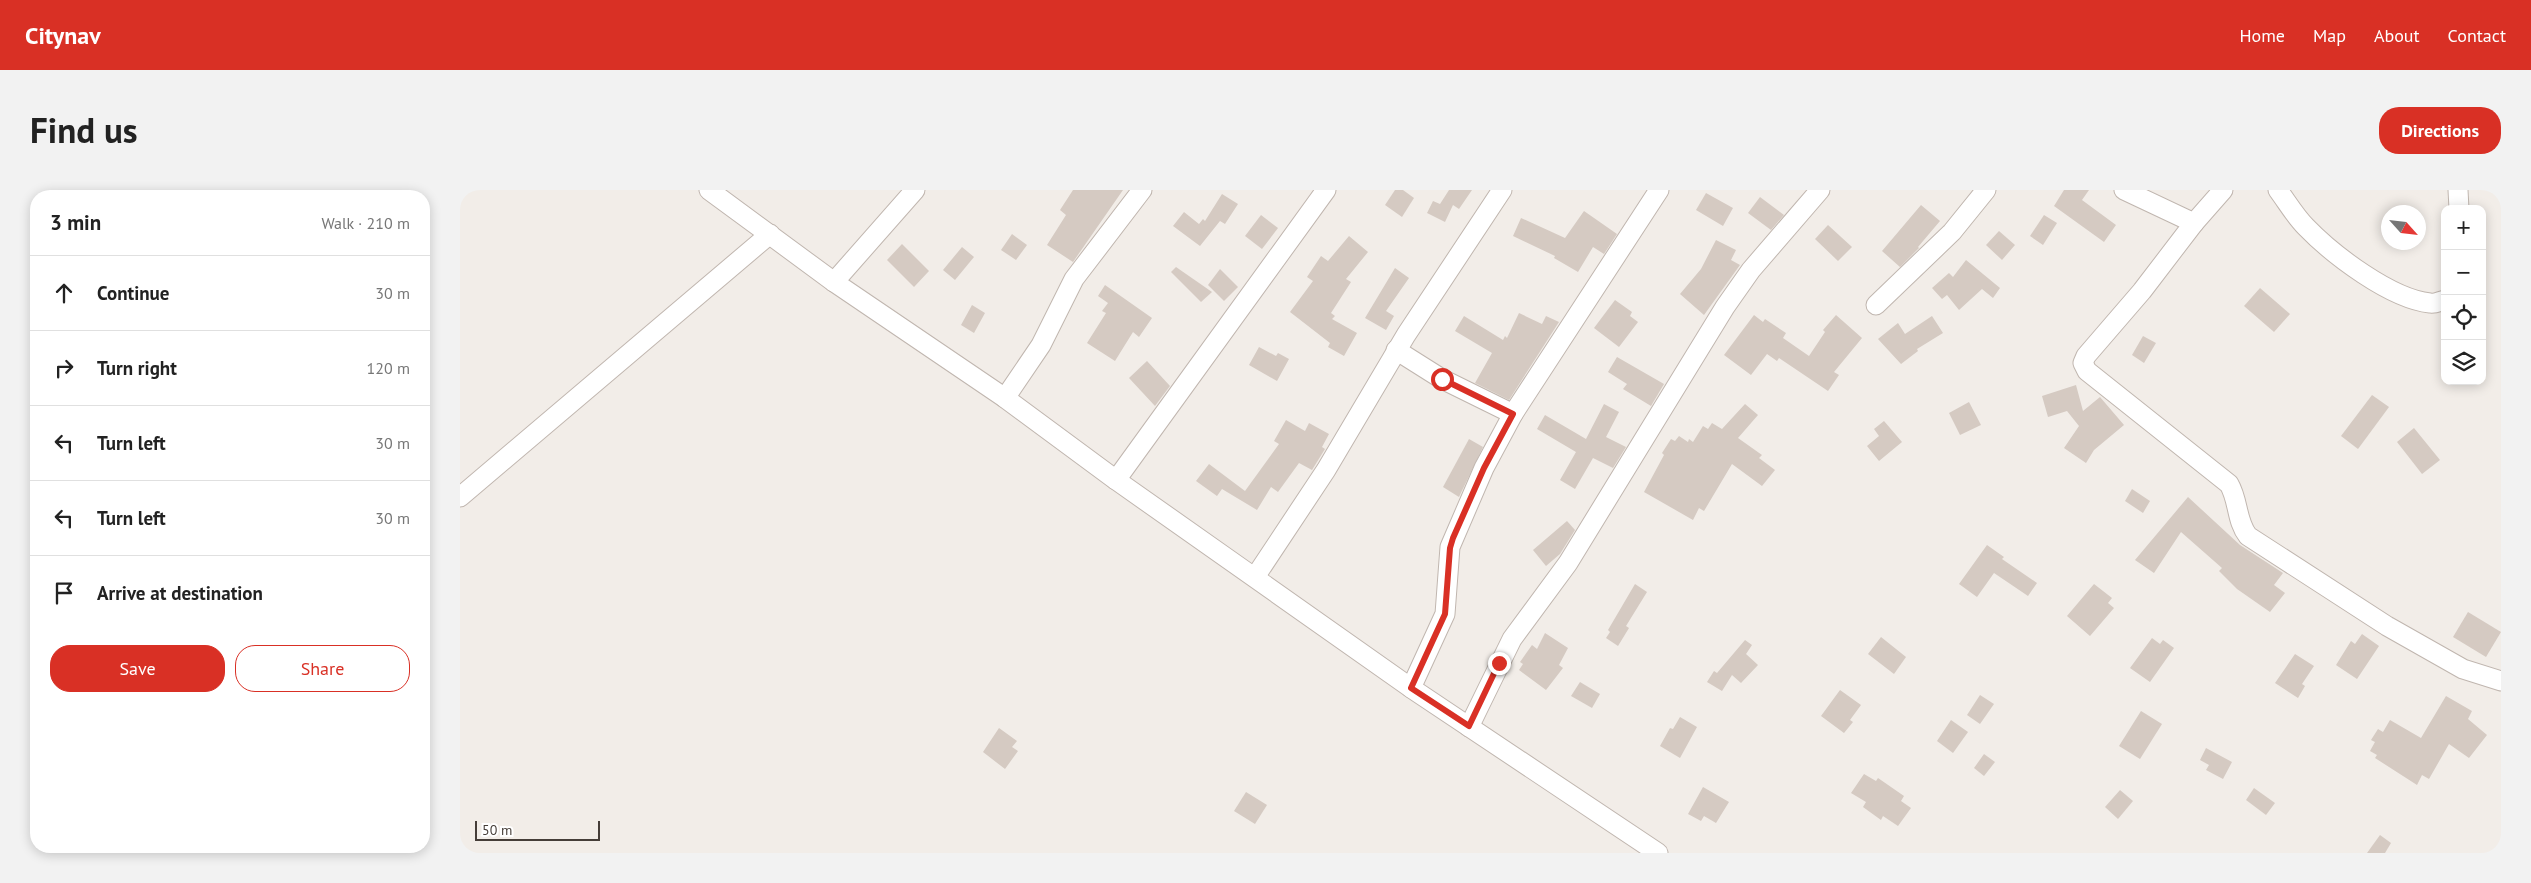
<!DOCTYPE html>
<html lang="en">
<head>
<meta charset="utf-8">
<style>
	:root { --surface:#fff; --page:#f2f2f2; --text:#222; --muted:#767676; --line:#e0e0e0; --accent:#d93025 }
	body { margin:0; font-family:"PT Sans",sans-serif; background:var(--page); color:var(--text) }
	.controls { position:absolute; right:15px; top:15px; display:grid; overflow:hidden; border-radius:10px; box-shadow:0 2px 12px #0003 }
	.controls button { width:45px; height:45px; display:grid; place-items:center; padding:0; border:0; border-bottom:1px solid var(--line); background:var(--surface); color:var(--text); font:25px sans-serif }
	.compass { position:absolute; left:1921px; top:15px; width:45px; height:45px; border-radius:50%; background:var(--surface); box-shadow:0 2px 12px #0003; rotate:117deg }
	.scale { position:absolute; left:15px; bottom:12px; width:125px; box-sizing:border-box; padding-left:5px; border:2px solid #453d38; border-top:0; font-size:14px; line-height:18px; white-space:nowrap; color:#453d38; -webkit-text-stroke:4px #fff; paint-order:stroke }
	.stop { position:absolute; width:15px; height:15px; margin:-11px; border:4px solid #d93025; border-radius:50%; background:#fff }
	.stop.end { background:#d93025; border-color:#fff; box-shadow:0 1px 5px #0008 }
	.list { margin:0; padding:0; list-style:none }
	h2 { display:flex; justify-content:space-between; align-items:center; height:65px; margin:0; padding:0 20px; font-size:21px }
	h2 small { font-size:16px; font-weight:400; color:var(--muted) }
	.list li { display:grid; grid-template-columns:32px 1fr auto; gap:15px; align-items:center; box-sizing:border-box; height:75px; padding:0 20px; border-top:1px solid var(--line) }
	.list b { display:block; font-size:19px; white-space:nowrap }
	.list em { font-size:16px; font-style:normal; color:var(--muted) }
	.actions { display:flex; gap:10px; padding:15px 20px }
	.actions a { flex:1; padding:11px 0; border:1px solid var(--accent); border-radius:20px; text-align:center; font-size:18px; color:var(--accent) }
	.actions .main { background:var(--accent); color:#fff }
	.icon { flex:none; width:28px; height:28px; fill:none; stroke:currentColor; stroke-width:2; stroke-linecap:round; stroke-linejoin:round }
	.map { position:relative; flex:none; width:2041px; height:663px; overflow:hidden; border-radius:20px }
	header { display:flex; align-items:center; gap:30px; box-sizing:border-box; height:70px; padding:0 25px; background:var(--accent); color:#fff }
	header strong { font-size:24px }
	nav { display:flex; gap:28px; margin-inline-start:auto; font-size:18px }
	.intro { display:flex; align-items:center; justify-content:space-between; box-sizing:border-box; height:120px; padding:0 30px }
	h1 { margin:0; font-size:35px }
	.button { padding:12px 22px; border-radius:20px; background:var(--accent); color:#fff; font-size:18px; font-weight:700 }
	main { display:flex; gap:30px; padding:0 30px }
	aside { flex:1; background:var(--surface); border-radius:20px; box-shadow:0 2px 12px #0003 }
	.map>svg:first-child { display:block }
</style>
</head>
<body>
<header>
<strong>Citynav</strong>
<nav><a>Home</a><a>Map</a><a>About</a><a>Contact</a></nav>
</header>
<div class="intro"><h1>Find us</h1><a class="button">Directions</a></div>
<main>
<aside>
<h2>3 min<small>Walk · 210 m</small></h2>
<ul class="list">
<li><svg class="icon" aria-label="ahead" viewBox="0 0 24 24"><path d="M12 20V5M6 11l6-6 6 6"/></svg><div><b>Continue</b></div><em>30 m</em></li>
<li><svg class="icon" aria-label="right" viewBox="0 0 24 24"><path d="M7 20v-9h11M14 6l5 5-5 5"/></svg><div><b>Turn right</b></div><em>120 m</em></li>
<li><svg class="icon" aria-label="left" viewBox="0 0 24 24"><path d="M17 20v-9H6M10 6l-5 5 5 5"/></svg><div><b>Turn left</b></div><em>30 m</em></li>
<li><svg class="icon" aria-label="left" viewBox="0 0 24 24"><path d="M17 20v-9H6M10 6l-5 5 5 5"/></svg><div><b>Turn left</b></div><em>30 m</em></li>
<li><svg class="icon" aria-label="arrive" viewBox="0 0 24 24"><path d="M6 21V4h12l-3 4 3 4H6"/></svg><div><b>Arrive at destination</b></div></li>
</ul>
<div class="actions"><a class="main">Save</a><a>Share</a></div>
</aside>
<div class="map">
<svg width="2041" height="663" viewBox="0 0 2041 663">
	<rect width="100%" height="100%" fill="#f2ede8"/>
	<g fill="#d5cac2">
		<polygon points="613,0 663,0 613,72 587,55 606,25 600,20"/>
		<polygon points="935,0 943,0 954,8 942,27 925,15"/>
		<polygon points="989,0 1012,0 999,19 993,15 985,32 967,23 973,11 980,14"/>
		<polygon points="1604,0 1629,0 1622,10 1656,35 1644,52 1594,16"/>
		<polygon points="1246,3 1273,18 1263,36 1236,20"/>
		<polygon points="762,4 778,14 765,34 760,31 740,56 713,36 724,22 739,34 743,29 745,31"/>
		<polygon points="1300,7 1324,25 1311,40 1288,23"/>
		<polygon points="1461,15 1480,31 1458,57 1459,58 1440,77 1422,61"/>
		<polygon points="1124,21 1157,44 1144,64 1133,57 1118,82 1094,68 1095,66 1053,46 1061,28 1105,48"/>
		<polygon points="801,25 818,38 802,59 785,46"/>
		<polygon points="1584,25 1597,33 1583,55 1570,46"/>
		<polygon points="1368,35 1392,57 1378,71 1355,49"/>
		<polygon points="1539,41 1555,55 1542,70 1526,55"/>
		<polygon points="552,44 567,55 556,70 541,60"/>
		<polygon points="889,46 908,62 886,89 891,92 871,123 875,126 872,129 897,143 884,166 868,157 870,153 830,122 853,91 847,87 861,66 868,71"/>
		<polygon points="1256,50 1276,60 1271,70 1280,75 1244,125 1220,104 1241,79"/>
		<polygon points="442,54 469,81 454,97 427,70"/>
		<polygon points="502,57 514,67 495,90 483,80"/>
		<polygon points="1506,70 1540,98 1533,108 1522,99 1499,120 1487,105 1482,109 1472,98 1489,83 1493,87"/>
		<polygon points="716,77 752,102 741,112 711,82"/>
		<polygon points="935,78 949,88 926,121 934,126 926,140 905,128"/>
		<polygon points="760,79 778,97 764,111 748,95"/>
		<polygon points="645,95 692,128 679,147 673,142 655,171 627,153 646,123 642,121 648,113 638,106"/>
		<polygon points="1800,98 1830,124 1814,142 1784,116"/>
		<polygon points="1155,110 1172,122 1170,126 1178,132 1159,157 1134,138"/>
		<polygon points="512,115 525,123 514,143 501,135"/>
		<polygon points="1059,123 1082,134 1086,126 1099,132 1049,210 1015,193 1032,163 995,141 1004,126 1043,150 1045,146 1047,148"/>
		<polygon points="1294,125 1303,132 1305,129 1326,143 1323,148 1349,166 1365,142 1363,140 1376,125 1402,148 1374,182 1379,185 1368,201 1319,168 1317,171 1307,164 1291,185 1264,165"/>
		<polygon points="1472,126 1483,143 1457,159 1458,161 1441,174 1418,149 1438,133 1445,144"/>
		<polygon points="1683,146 1696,153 1684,173 1672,165"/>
		<polygon points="799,157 816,166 818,163 829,169 817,191 789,175"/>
		<polygon points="1157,167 1204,194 1191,216 1163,199 1167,194 1148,182"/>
		<polygon points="687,171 710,196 695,216 669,188"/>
		<polygon points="1616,195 1623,221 1640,207 1664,235 1634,260 1626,273 1604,258 1619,236 1607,221 1588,227 1582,206"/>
		<polygon points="1912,205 1929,217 1898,259 1881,246"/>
		<polygon points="1509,212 1521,235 1500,245 1489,223"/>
		<polygon points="1144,214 1159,222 1146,247 1166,257 1153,278 1133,268 1115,299 1100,290 1116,262 1077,239 1085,225 1126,249"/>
		<polygon points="1285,214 1298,225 1278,248 1302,265 1299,268 1315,280 1302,296 1272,274 1244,321 1239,318 1233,330 1184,302 1204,265 1202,263 1211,249 1215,251 1219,246 1228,252 1229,249 1233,252 1243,236 1248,239 1252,233 1262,239"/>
		<polygon points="826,230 845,241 849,233 869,244 862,257 865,259 852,280 839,273 818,302 811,297 797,320 762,299 757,306 736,291 749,274 785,301 819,254 814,251"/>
		<polygon points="1424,231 1442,252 1419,271 1407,256 1419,246 1414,239"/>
		<polygon points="1954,238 1980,270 1962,284 1937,252"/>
		<polygon points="1009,249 1023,257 999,307 983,297"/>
		<polygon points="1672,299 1690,311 1683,323 1665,311"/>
		<polygon points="1728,307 1780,355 1823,383 1814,395 1825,403 1810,422 1777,399 1759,381 1762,378 1721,342 1694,383 1675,370"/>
		<polygon points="1107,331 1115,340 1100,364 1086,376 1073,360"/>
		<polygon points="1527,355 1544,367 1542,369 1577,393 1568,406 1534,383 1517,407 1499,394"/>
		<polygon points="1175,394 1187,402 1166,436 1169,438 1158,456 1146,448 1150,442 1148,440"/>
		<polygon points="1634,394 1652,408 1648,413 1654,418 1630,446 1607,426"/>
		<polygon points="2008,422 2041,442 2026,467 1993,447"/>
		<polygon points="1085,443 1108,458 1099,475 1103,478 1086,500 1059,480 1063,474 1060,472 1072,455 1077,459"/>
		<polygon points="1902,444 1919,456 1897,489 1876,475 1891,451 1895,454"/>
		<polygon points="1421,447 1446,467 1434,484 1408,464"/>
		<polygon points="1692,448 1700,454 1703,450 1714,458 1690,492 1670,478"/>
		<polygon points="1285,450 1292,455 1286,464 1298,475 1281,493 1272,485 1262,501 1247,492 1254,481 1257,483"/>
		<polygon points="1835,464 1854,476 1842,494 1845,496 1838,508 1815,493"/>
		<polygon points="1120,492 1140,504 1132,518 1111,506"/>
		<polygon points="1380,500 1401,515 1390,530 1393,532 1384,543 1361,526"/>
		<polygon points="1520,505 1534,514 1520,534 1507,525"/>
		<polygon points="1986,506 2012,521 2008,529 2027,545 2009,568 1989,554 1969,589 1962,585 1957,595 1915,568 1917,565 1910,561 1915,552 1911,550 1918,539 1923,542 1930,530 1961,548"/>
		<polygon points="1681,521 1702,534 1680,569 1659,556"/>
		<polygon points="1220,527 1237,537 1220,568 1200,556 1210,538 1213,539"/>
		<polygon points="1491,530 1508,542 1493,563 1477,551"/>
		<polygon points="539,538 557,551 552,557 558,561 545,579 523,562"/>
		<polygon points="1746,558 1772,572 1763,589 1746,580 1749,575 1740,570"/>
		<polygon points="1524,564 1535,572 1524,586 1514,578"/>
		<polygon points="1404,584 1416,591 1418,588 1444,606 1441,611 1451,618 1438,636 1423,626 1421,630 1403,617 1406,612 1391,603"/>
		<polygon points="1243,597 1269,612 1256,633 1244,626 1241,631 1228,624"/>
		<polygon points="1794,598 1815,613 1806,625 1786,610"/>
		<polygon points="1660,600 1673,611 1658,629 1645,617"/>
		<polygon points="786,602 807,615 795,634 774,621"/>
		<polygon points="1920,645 1931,653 1925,663 1907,663"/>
	</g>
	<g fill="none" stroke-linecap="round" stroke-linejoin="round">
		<g stroke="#c0b6af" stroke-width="21">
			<g id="minor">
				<polyline points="249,0 374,92 545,208 656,290 951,498 1198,663"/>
				<polyline points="1664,0 1734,33 1763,0"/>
				<path d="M1818,0C1827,12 1835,26 1846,37C1873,65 1931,109 1970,113C1975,114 1980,111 1985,110"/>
				<polyline points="1998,0 1999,19"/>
				<path d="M1734,33L1682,101L1626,166L1623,173L1627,181L1769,294C1779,311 1776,331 1788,346L1927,436L2003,479L2041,491"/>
				<polyline points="374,92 455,0"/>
				<polyline points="1416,115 1492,42 1526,0"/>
				<polyline points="936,160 982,189 1053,224"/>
				<polyline points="545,208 581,155 614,89 682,0"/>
				<polyline points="656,290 866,0"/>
				<polyline points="0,307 310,44"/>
				<polyline points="795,387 866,280 946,145 1042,0"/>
				<polyline points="951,498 985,424 990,357 1024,278 1053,224 1199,0"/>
				<polyline points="1009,537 1052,449 1108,373 1265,117 1291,80 1360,0"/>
			</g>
		</g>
		<use href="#minor" stroke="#fff" stroke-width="19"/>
	</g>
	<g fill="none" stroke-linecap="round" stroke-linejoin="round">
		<polyline stroke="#d93025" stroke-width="6" points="982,189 1053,224 1024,278 993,348 990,358 985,424 951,498 1009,536 1039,473"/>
	</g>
</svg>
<div class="controls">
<button>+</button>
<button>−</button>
<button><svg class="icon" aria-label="locate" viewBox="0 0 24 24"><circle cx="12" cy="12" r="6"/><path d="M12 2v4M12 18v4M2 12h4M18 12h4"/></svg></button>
<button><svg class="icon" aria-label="layers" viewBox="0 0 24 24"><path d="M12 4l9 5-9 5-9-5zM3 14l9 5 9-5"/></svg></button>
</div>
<svg class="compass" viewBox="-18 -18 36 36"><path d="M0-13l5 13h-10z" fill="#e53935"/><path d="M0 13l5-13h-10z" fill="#767676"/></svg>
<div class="scale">50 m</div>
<div class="stop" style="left:982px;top:189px"></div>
<div class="stop end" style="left:1039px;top:473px"></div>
</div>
</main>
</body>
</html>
